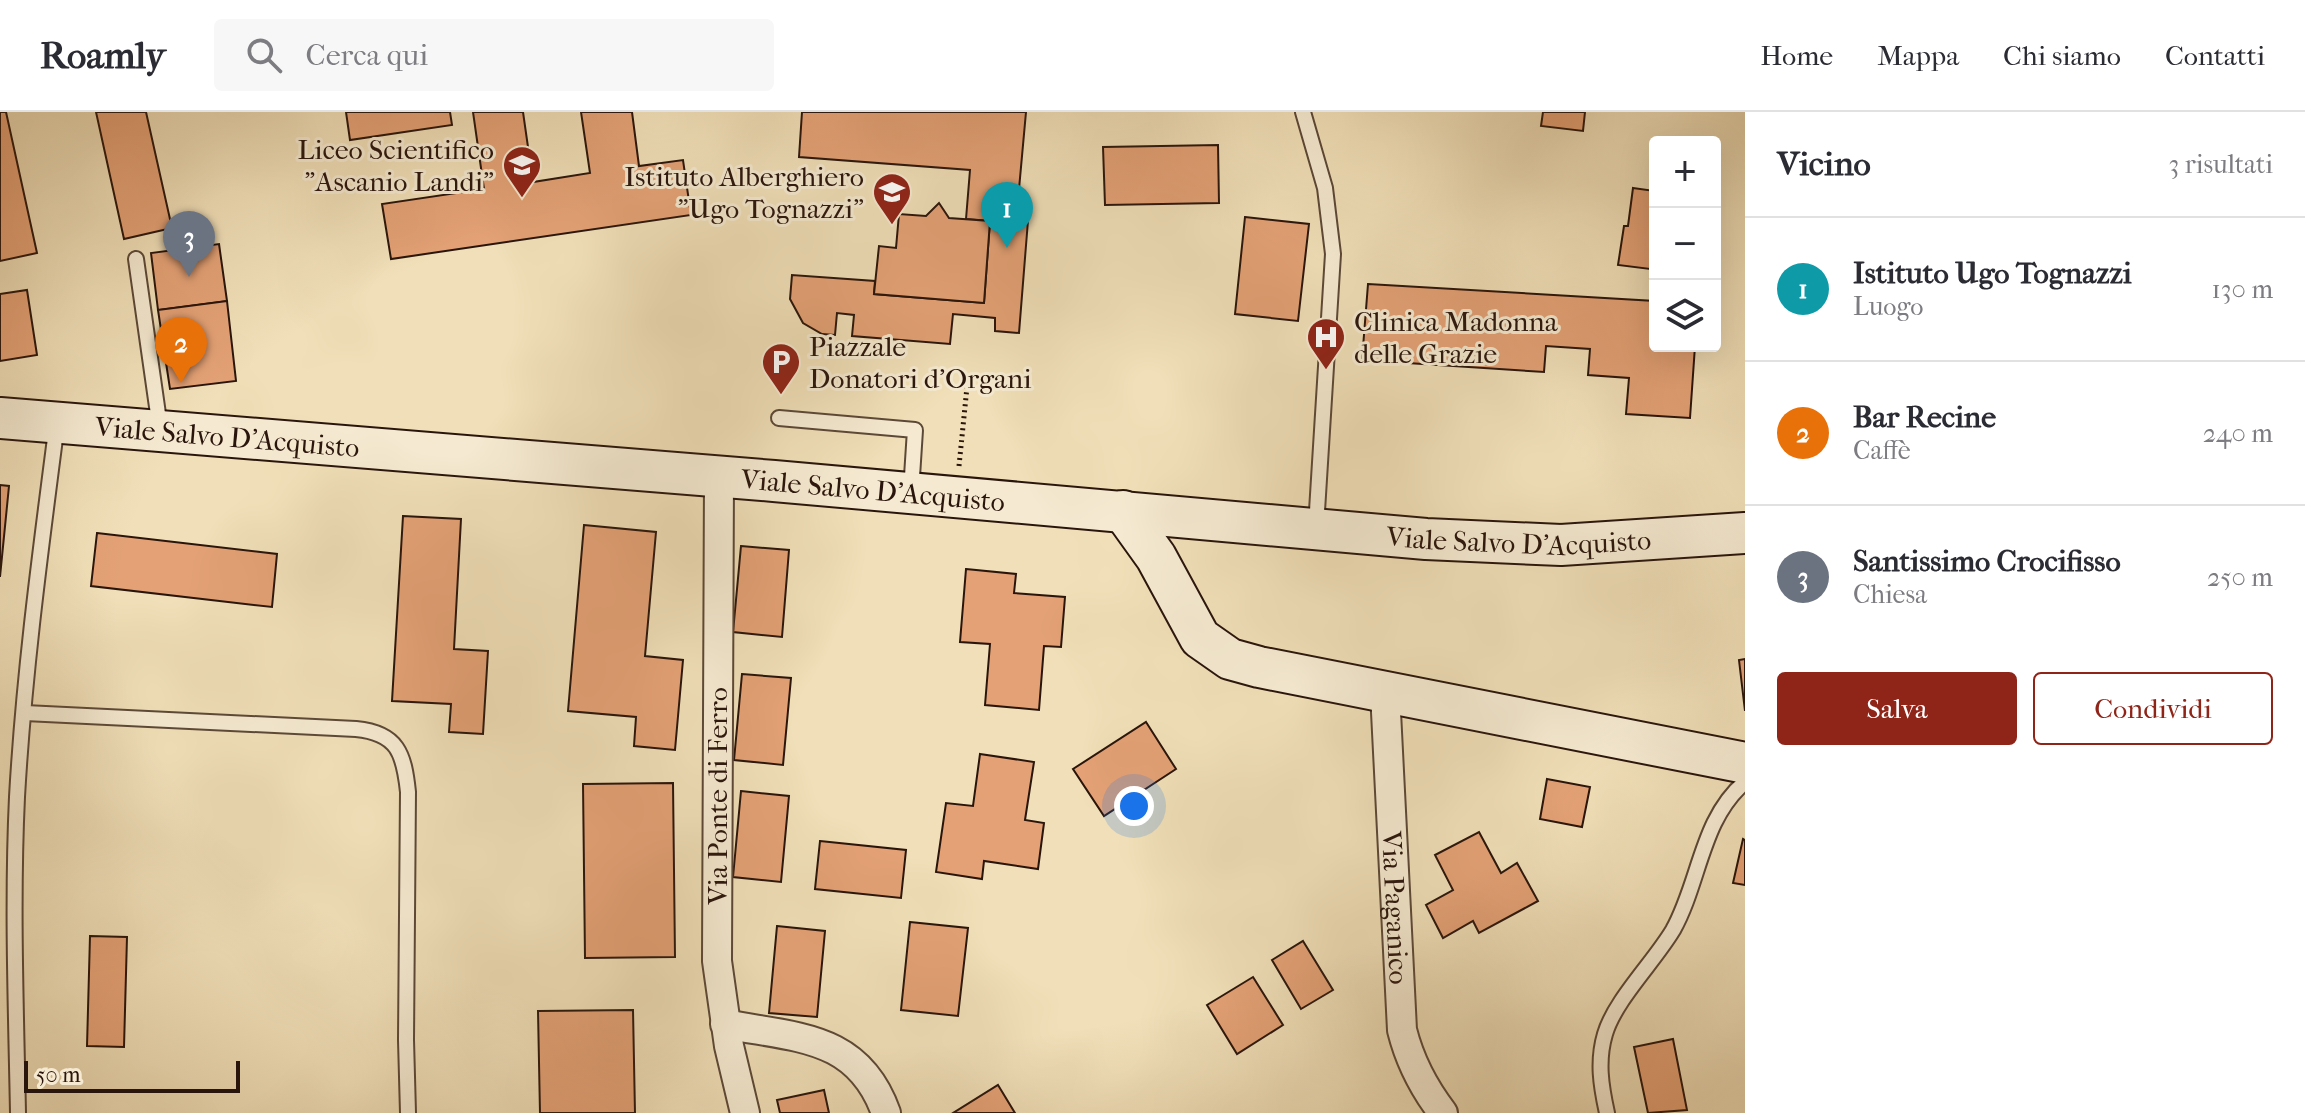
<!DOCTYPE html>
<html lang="it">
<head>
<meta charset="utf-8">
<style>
	:root { --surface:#fff; --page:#f7f7f7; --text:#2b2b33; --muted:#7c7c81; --line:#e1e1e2; --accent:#8f2418 }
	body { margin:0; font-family:"IM FELL French Canon",serif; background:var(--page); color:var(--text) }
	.controls { position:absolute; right:24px; top:24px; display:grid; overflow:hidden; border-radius:8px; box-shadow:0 8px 32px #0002 }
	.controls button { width:72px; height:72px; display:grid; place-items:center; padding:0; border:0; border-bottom:2px solid var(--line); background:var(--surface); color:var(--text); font:40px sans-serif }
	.scale { position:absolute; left:24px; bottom:20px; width:216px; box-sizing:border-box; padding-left:8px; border:4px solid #2a150c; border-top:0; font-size:22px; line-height:28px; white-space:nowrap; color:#2a150c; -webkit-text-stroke:6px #f5ead1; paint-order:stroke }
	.you { position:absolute; left:1134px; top:694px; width:28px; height:28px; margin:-20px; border:6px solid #fff; border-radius:50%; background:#1a73e8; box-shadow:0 0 0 12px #1a73e833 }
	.badge { display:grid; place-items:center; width:52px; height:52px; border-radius:50%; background:var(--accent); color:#fff; font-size:26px; font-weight:700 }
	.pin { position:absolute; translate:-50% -66px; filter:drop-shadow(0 2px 4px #0008) }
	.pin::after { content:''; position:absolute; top:42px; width:28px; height:24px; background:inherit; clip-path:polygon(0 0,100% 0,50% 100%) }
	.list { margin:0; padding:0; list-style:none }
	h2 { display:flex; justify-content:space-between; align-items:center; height:104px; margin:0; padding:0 32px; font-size:34px }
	h2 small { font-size:26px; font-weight:400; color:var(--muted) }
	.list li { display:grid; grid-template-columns:52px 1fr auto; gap:24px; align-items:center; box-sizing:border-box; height:144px; padding:0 32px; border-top:2px solid var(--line) }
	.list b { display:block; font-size:30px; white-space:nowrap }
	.list p { margin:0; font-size:26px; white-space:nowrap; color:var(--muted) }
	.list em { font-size:26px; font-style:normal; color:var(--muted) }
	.actions { display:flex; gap:16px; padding:24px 32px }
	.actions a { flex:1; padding:18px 0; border:2px solid var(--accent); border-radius:8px; text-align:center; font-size:28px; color:var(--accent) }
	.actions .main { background:var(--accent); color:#fff }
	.icon { flex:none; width:44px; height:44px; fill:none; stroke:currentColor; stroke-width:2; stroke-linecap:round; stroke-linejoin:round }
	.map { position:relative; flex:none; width:1745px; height:1001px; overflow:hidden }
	header { display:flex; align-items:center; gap:48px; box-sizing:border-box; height:112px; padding:0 40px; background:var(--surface); border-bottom:2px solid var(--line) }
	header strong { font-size:38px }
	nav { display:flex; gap:44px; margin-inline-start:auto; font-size:28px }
	.search { width:560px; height:72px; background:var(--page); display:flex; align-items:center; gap:20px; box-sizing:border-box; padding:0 28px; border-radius:8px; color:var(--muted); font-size:30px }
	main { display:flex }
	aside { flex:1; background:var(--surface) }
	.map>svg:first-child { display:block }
</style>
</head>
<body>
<header>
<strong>Roamly</strong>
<div class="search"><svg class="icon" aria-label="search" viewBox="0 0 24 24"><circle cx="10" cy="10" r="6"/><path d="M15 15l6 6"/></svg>Cerca qui</div>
<nav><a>Home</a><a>Mappa</a><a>Chi siamo</a><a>Contatti</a></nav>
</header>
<main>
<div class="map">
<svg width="1745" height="1001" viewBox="0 0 1745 1001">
	<rect width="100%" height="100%" fill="#f0dfb8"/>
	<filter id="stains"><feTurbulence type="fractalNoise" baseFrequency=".0025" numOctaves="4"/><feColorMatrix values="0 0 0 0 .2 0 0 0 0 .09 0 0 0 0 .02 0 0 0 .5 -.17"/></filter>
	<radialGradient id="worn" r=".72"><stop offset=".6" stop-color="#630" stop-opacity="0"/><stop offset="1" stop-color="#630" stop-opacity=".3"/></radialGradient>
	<g fill="#e3a175" stroke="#2a150c" stroke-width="2">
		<polygon points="0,0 6,0 37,141 0,149"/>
		<polygon points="96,0 146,0 172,116 124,127"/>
		<polygon points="346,0 450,0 452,13 350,28"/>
		<polygon points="473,0 523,0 533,70 590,61 581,0 632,0 639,54 683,48 691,103 391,147 382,92 484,77"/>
		<polygon points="802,0 1026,0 1019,77 1013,77 1012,94 1029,96 1019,221 995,219 995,206 953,202 950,232 852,224 854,203 837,201 835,223 822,222 803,211 790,187 792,163 875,169 874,182 984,191 990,109 966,107 970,58 799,45"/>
		<polygon points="1543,0 1585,0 1583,19 1541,14"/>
		<polygon points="1218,33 1219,91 1105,93 1103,35"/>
		<polygon points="1633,76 1655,79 1655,167 1650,166 1651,157 1618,153 1624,114 1628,114"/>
		<polygon points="939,91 949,106 990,109 984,191 874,182 879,134 896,136 899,102 926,104"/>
		<polygon points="1245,105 1309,112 1298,209 1235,202"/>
		<polygon points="219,132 227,189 158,198 151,141"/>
		<polygon points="1368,172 1655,189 1655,234 1695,234 1690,306 1626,302 1629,266 1588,263 1590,237 1546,234 1544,260 1362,248"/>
		<polygon points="27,178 37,243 0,249 0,182"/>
		<polygon points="227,189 236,269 170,277 158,198"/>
		<polygon points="0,373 9,374 0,465"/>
		<polygon points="403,404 461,407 454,537 488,539 483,622 449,620 451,592 392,589"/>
		<polygon points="584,413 656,420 645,544 683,548 675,638 634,634 636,605 568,599"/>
		<polygon points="97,421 277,442 272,495 91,474"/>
		<polygon points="741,434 789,438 782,525 733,520"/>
		<polygon points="966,457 1016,462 1014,481 1065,485 1061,535 1044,534 1039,598 985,593 990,532 960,530"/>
		<polygon points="1745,547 1745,599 1739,548"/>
		<polygon points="742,562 791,566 783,653 734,648"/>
		<polygon points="1146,610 1176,657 1104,704 1073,657"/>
		<polygon points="980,642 1034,650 1025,708 1044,711 1038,757 984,749 982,767 936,760 946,691 973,694"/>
		<polygon points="1547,667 1590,675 1582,715 1540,707"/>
		<polygon points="673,671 675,845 585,846 583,672"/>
		<polygon points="741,679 789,684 781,770 733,765"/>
		<polygon points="1479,720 1501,761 1517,751 1538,789 1479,821 1473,809 1443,826 1426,793 1453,778 1435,743"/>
		<polygon points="1743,727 1745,728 1745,773 1733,771"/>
		<polygon points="820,729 906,738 901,786 815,777"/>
		<polygon points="910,810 968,816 958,904 901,898"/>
		<polygon points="777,814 825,819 817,905 769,901"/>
		<polygon points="90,824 127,825 124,935 87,934"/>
		<polygon points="1303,829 1333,878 1301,897 1272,848"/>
		<polygon points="1253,865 1283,913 1237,942 1207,893"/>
		<polygon points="633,898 635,1001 540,1001 538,899"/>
		<polygon points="1673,927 1687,998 1648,1001 1634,935"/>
		<polygon points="998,973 1015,1001 953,1001"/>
		<polygon points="824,978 829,1001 780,1001 777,988"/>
	</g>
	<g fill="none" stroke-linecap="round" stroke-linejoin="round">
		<g stroke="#5c4837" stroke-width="18">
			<g id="lane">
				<polyline points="1303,0 1325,76 1333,142 1316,415"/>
				<polyline points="136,147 160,316"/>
				<polyline points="779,306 915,318 911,380"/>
				<path d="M25,601L356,617C398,621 404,642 408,680L406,928L408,1001"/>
				<path d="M18,1001C16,896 12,790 17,685C24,560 41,435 57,311"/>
				<path d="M1607,1001C1601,974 1597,949 1605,922C1615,888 1654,850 1673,818C1700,770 1701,707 1745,670"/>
			</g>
		</g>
		<g stroke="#5c4837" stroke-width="32">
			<g id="street">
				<polyline points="719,364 717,849 729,934 745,1001"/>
				<path id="s1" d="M1385,580L1402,918C1410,950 1423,975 1443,1001"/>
				<path d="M725,912C795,926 858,922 886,1001"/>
			</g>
		</g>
		<g stroke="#2a150c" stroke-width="44">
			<g id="secondary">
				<path id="s2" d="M0,306L774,369L1426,427L1561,433L1745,421"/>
				<polyline points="1123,399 1156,445 1200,526 1230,547 1259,555 1745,651"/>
			</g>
		</g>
		<polyline stroke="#2a150c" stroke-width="5" stroke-dasharray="2 4" stroke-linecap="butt" points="959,354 967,275"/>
		<use href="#lane" stroke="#f5ead1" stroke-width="14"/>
		<use href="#street" stroke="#f5ead1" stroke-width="28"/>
		<use href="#secondary" stroke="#f5ead1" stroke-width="40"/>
	</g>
	<defs>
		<g id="school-pin" transform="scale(2)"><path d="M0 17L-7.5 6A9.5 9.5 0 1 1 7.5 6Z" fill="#8f2418" stroke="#f5ead1"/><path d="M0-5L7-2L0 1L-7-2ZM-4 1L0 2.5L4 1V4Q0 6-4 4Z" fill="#fff"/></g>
		<g id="hospital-pin" transform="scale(2)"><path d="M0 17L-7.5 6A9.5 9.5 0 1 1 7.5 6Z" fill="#8f2418" stroke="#f5ead1"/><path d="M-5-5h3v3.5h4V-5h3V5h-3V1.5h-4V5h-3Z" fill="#fff"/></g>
		<g id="parking-pin" transform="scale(2)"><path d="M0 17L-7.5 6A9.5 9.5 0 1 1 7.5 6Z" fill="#8f2418" stroke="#f5ead1"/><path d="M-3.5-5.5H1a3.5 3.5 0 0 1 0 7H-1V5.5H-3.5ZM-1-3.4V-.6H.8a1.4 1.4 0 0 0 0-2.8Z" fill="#fff"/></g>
	</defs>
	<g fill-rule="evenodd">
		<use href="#school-pin" x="522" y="53"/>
		<use href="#school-pin" x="892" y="80"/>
		<use href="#hospital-pin" x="1326" y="225"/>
		<use href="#parking-pin" x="781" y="250"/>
	</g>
	<g text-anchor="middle" stroke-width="6" stroke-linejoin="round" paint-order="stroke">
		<g font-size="28" fill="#2a150c" stroke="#f5ead1" text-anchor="end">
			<text x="494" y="47">Liceo Scientifico<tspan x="494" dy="32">"Ascanio Landi"</tspan></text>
			<text x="864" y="74">Istituto Alberghiero<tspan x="864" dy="32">"Ugo Tognazzi"</tspan></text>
			<text x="1354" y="219" text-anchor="start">Clinica Madonna<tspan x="1354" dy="32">delle Grazie</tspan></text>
			<text x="809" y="244" text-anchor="start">Piazzale<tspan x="809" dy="32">Donatori d'Organi</tspan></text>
		</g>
		<g font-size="28" fill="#2a150c" stroke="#f5ead1">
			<text dy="10" stroke="none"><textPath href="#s2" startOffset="228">Viale Salvo D'Acquisto</textPath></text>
			<text dy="10" stroke="none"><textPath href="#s2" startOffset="876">Viale Salvo D'Acquisto</textPath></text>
			<text dy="10" stroke="none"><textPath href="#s2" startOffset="1524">Viale Salvo D'Acquisto</textPath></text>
			<text transform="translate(717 684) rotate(-90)" y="10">Via Ponte di Ferro</text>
			<text dy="10" stroke="none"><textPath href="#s1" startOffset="216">Via Paganico</textPath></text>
		</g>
	</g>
	<rect width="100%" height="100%" filter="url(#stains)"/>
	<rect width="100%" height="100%" fill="url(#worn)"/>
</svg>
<div class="controls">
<button>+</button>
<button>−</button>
<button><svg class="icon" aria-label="layers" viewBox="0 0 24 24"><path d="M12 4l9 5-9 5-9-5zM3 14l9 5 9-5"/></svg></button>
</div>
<div class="scale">50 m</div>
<div class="you"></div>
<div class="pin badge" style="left:1007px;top:136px;background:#0f9aa8">1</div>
<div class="pin badge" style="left:181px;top:271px;background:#e8710a">2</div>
<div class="pin badge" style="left:189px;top:165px;background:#6b7280">3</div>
</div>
<aside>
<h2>Vicino<small>3 risultati</small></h2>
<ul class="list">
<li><span class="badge" style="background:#0f9aa8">1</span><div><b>Istituto Ugo Tognazzi</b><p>Luogo</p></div><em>130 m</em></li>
<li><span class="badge" style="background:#e8710a">2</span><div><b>Bar Recine</b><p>Caffè</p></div><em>240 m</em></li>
<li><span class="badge" style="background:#6b7280">3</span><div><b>Santissimo Crocifisso</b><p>Chiesa</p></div><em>250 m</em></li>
</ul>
<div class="actions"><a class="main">Salva</a><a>Condividi</a></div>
</aside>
</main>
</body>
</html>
